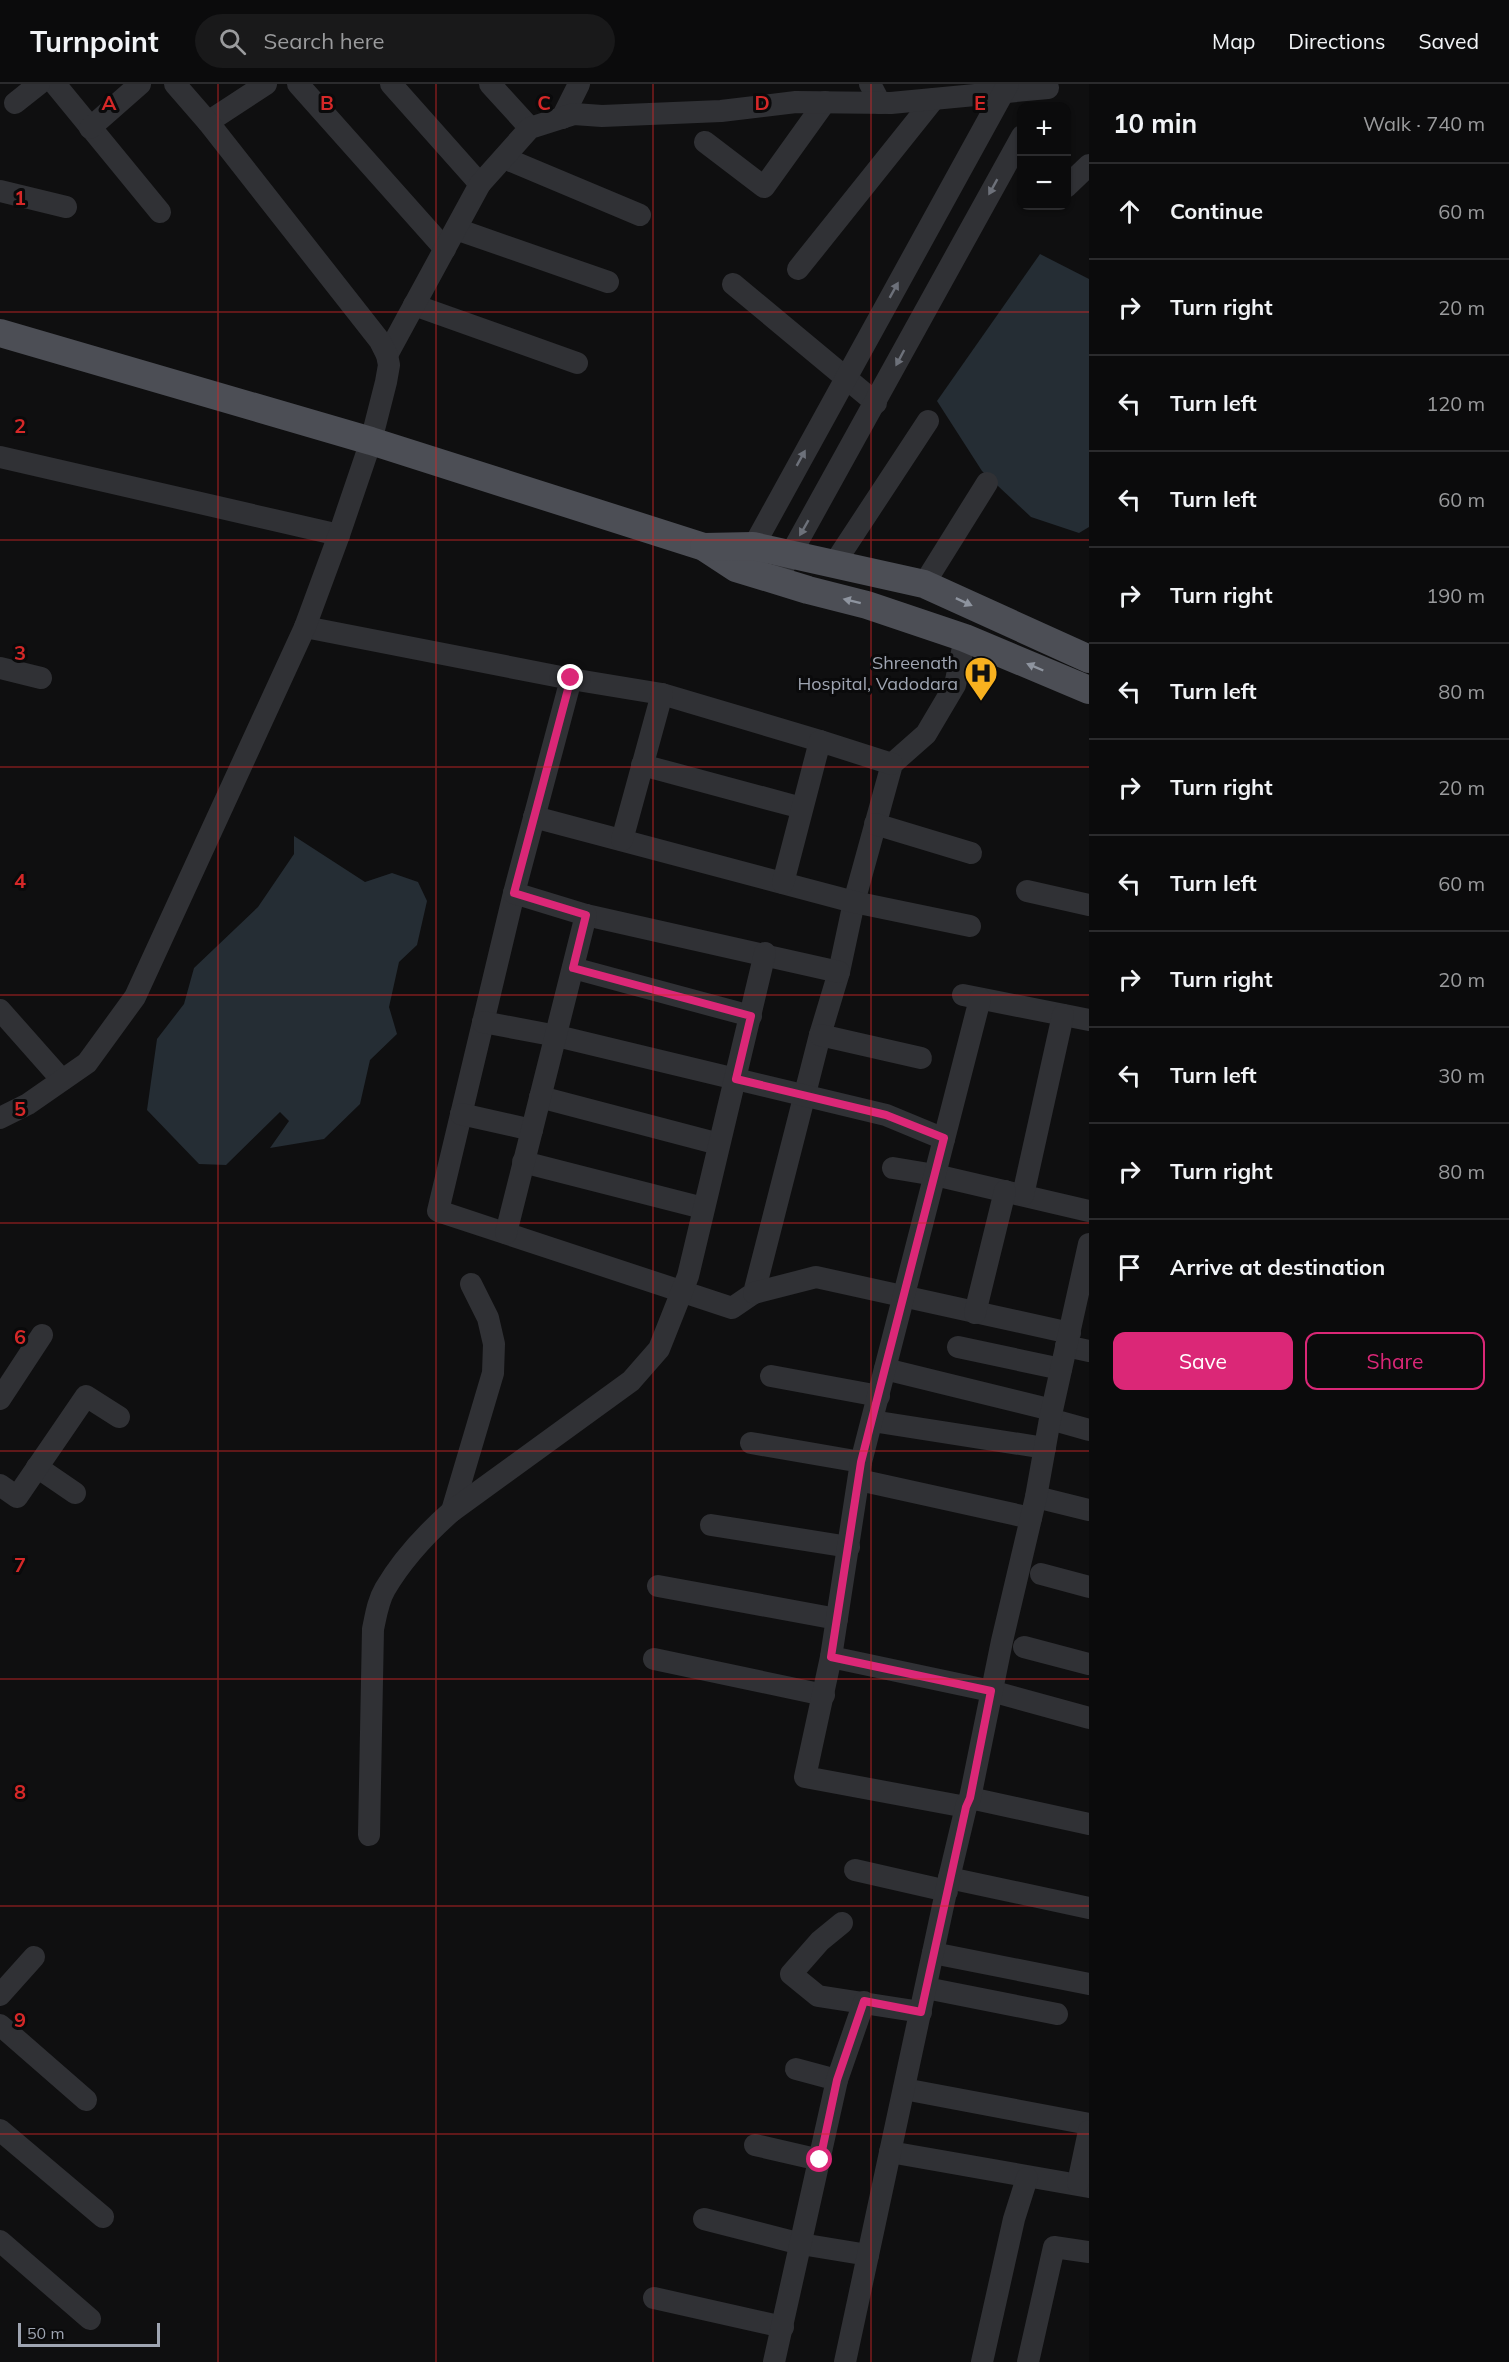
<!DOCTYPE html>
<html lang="en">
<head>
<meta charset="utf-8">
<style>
	:root { --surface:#0b0b0c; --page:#19191a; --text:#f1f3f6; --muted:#9a9b9d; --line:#2b2b2d; --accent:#db2777 }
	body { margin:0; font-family:Mulish,sans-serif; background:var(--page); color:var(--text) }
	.controls { position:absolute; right:18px; top:18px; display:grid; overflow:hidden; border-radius:12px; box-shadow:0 2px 4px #0004 }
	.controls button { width:54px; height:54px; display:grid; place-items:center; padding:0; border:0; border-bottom:2px solid var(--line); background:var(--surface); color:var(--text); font:30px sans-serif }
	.scale { position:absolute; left:18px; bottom:15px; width:142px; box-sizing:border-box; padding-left:6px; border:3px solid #9fa5b2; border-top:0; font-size:16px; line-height:21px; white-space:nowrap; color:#9fa5b2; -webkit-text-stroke:4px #0a0a0b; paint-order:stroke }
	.stop { position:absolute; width:18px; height:18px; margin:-14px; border:4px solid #db2777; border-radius:50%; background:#fff }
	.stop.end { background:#db2777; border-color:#fff; box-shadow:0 2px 6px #0008 }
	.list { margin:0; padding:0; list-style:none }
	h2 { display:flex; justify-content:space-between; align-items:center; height:78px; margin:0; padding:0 24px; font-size:26px }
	h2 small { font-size:20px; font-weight:400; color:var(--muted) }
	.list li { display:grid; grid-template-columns:39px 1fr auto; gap:18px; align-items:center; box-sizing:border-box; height:96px; padding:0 24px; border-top:2px solid var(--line) }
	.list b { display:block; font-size:22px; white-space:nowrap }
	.list em { font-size:20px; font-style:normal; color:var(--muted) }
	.actions { display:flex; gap:12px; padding:18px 24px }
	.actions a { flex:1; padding:14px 0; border:2px solid var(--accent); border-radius:12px; text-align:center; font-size:21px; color:var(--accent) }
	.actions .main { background:var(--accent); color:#fff }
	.icon { flex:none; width:33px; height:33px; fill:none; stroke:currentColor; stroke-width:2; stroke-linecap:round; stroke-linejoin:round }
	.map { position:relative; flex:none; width:1089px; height:2278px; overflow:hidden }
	header { display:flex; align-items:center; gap:36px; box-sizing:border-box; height:84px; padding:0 30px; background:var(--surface); border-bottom:2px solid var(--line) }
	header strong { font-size:28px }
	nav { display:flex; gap:33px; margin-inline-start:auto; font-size:21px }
	.search { width:420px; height:54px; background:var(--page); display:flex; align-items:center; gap:15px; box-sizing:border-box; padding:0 21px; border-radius:33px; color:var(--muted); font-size:22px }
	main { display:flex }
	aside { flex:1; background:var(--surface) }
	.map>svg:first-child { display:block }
</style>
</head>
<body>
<header>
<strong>Turnpoint</strong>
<div class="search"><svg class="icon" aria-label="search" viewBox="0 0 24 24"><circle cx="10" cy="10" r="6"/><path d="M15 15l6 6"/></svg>Search here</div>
<nav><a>Map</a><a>Directions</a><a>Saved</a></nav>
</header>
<main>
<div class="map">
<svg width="1089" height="2278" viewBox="0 0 1089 2278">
	<rect width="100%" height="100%" fill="#0f0f10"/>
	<g fill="#252d34">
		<polygon points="1040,170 1089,195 1089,443 1079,449 1031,433 982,387 937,317"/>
		<polygon points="294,752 365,798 392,789 418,798 427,817 417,861 399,878 389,923 397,950 370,976 360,1020 324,1055 270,1064 289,1037 280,1028 226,1081 199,1080 147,1026 157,955 184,920 194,884 258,823 294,770"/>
	</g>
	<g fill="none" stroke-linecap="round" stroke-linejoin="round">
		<g stroke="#303135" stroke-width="22">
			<polyline points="55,0 160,128"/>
			<polyline points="298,0 445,165"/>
			<polyline points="391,0 480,100"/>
			<polyline points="490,0 530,44"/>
			<polyline points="870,0 880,19"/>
			<polyline points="15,19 39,0"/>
			<polyline points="562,34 579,0"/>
			<polyline points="208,38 266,0"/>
			<polyline points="90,44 140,0"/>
			<polyline points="705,58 764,103 825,18"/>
			<polyline points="504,74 640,131"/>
			<polyline points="1066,103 1089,81"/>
			<polyline points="0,107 66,123"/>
			<polyline points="456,145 608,198"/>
			<polyline points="798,185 934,15"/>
			<polyline points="733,200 876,319"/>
			<polyline points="414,221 577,279"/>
			<polyline points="387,271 480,100 530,44 574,30 602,32 721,27 796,18 891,19 1048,4"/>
			<polyline points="0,373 339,451"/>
			<polyline points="747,474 1008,0"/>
			<polyline points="834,480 928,337"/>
			<polyline points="783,484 1022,52"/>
			<polyline points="924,500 987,399"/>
			<polyline points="305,543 571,595 514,809 438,1127 732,1224 754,1209 820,951 839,888 854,818 892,680 926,650 955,601 965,554"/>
			<polyline points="0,584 41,594"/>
			<polyline points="571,595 662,610 820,657"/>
			<polyline points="642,681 802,724"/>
			<polyline points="534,733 854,818 970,842"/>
			<polyline points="875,740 971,769"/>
			<polyline points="622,756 662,610"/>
			<polyline points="783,799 820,657 892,680"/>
			<polyline points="1027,807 1089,821"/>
			<polyline points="514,809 586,831 839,888"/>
			<polyline points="573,884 751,932"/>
			<polyline points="963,911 1089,936"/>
			<polyline points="0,926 62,996"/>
			<polyline points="483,938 557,952 886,1031 944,1055"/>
			<polyline points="820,951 921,974"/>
			<polyline points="540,1013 719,1060"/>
			<polyline points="461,1030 532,1046"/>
			<polyline points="0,1034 28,1020 87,979 135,913 305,543 339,451 371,357 386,298 389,281 387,271 380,257 208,38 175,0"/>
			<polyline points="523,1078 703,1124"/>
			<polyline points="893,1084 935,1091 1089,1127"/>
			<polyline points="1023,1111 1063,931"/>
			<polyline points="506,1149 586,831"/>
			<polyline points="754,1209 816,1193 1070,1249"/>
			<polyline points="975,1229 1005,1107"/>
			<polyline points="1066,1262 1089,1267"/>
			<polyline points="958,1263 1061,1285"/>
			<polyline points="885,1285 1052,1326"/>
			<polyline points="771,1292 879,1312"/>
			<polyline points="0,1315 42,1251"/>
			<polyline points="1050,1335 1089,1346"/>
			<polyline points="872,1337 1045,1364"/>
			<polyline points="751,1359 861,1378"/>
			<polyline points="37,1383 75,1409"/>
			<polyline points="859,1396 1031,1434"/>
			<polyline points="0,1401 17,1413 86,1312 119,1333"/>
			<polyline points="1036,1413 1089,1426"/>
			<polyline points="452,1427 493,1289 494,1260 488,1234 471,1200"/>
			<polyline points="711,1441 849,1463"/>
			<polyline points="1041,1490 1089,1503"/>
			<polyline points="658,1502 837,1535"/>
			<polyline points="1024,1563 1089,1580"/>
			<polyline points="831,1573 991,1607 1089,1634"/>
			<polyline points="654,1575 824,1611"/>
			<polyline points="970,1714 1089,1740"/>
			<polyline points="966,1723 805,1693 831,1573 861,1378 980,915"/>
			<path d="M369,1751L373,1545C376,1531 378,1517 385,1505C402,1476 427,1449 452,1427L631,1297L659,1265L688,1192L765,869"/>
			<polyline points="855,1786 947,1807"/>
			<polyline points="949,1794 1089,1824"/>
			<polyline points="842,1839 820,1857 791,1890 818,1912 921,1928"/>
			<polyline points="933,1869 1089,1900"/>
			<polyline points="926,1904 1057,1930"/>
			<polyline points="0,1911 34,1873"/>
			<polyline points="0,1941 86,2016"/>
			<polyline points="796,1985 837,1996"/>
			<polyline points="904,2005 1089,2040"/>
			<polyline points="0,2046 103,2133"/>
			<polyline points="755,2061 820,2076"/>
			<polyline points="890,2068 1089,2103"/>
			<polyline points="1078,2099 1089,2047"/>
			<polyline points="704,2135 801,2160 868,2171"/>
			<polyline points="0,2157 90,2235"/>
			<polyline points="654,2214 783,2243"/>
			<polyline points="774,2278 837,1996 864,1918"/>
			<polyline points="845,2278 949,1794 966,1723 970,1714 1002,1557 1036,1413 1050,1335 1089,1160"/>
			<polyline points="982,2278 1014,2135 1027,2094"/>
			<polyline points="1028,2278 1054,2163 1089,2168"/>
		</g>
		<g stroke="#4c4e55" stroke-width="28">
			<polyline points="0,249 371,357 704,463 736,484 808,506 867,521 965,554 1089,606"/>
			<polyline points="704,463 753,462 924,500 1089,575"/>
		</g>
	</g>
	<defs><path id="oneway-solid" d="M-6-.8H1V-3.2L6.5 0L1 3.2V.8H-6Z" transform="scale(1.5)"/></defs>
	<g fill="#6d717a">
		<use href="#oneway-solid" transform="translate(993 103) rotate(119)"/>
		<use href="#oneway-solid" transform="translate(894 206) rotate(-61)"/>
		<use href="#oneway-solid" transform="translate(900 274) rotate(118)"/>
		<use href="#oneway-solid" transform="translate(801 374) rotate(-61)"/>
		<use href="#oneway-solid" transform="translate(804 444) rotate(120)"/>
	</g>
	<g fill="#8e949f">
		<use href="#oneway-solid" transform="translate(852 517) rotate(-166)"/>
		<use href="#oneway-solid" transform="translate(964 518) rotate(25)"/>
		<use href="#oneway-solid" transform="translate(1035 583) rotate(-157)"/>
	</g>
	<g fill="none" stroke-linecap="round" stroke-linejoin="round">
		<polyline stroke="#db2777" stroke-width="8" points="571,594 514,809 586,831 573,884 751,932 736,995 886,1031 944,1054 861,1378 831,1573 991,1607 970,1714 966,1723 921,1928 864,1917 837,1996 820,2076"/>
	</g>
	<path fill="none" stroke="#d62828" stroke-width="1.5" stroke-opacity="0.55" d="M218,0V2278M436,0V2278M653,0V2278M871,0V2278M0,228H1089M0,456H1089M0,683H1089M0,911H1089M0,1139H1089M0,1367H1089M0,1595H1089M0,1822H1089M0,2050H1089"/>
	<defs>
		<g id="hospital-pin" transform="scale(1.725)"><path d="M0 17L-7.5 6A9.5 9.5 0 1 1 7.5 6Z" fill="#f8b11f" stroke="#0a0a0b"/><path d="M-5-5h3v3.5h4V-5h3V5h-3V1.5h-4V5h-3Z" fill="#111"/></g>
	</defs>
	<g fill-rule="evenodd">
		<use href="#hospital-pin" x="981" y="589"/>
	</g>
	<g text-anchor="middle" stroke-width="6" stroke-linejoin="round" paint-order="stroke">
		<g font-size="18" fill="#9fa5b2" stroke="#0a0a0b" text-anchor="end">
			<text x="958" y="585">Shreenath<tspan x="958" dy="21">Hospital, Vadodara</tspan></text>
		</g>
	</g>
	<g font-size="20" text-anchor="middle" font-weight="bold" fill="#d62828" stroke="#0a0a0b" stroke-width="6" stroke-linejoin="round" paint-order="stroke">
		<text x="109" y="26">A</text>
		<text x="327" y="26">B</text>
		<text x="544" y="26">C</text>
		<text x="762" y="26">D</text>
		<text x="980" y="26">E</text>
		<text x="20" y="121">1</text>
		<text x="20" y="349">2</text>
		<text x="20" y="576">3</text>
		<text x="20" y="804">4</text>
		<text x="20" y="1032">5</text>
		<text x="20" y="1260">6</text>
		<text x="20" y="1488">7</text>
		<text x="20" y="1715">8</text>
		<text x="20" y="1943">9</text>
	</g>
</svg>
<div class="controls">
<button>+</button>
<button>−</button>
</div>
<div class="scale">50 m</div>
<div class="stop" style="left:820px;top:2076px"></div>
<div class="stop end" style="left:571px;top:594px"></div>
</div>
<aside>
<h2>10 min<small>Walk · 740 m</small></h2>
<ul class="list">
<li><svg class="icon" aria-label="ahead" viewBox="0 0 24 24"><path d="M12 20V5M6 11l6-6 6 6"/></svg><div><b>Continue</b></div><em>60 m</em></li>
<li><svg class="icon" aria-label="right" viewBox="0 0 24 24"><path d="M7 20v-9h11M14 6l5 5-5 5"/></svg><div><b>Turn right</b></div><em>20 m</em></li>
<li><svg class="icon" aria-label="left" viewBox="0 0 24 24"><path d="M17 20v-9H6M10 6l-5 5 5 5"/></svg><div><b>Turn left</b></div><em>120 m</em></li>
<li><svg class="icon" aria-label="left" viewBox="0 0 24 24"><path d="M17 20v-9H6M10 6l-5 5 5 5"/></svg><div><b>Turn left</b></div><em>60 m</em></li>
<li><svg class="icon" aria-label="right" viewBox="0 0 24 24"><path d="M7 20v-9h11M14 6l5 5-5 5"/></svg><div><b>Turn right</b></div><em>190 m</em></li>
<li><svg class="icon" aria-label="left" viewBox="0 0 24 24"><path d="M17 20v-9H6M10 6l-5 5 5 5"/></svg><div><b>Turn left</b></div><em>80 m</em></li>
<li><svg class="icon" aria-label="right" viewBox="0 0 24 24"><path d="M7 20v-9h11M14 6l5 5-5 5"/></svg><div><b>Turn right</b></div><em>20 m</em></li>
<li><svg class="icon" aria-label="left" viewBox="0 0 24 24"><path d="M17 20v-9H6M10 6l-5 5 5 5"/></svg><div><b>Turn left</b></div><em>60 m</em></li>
<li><svg class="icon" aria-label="right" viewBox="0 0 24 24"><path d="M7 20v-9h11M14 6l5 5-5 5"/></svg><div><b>Turn right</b></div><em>20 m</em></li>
<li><svg class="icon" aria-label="left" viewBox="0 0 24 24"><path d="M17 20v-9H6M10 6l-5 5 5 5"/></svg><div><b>Turn left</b></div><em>30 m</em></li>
<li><svg class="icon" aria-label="right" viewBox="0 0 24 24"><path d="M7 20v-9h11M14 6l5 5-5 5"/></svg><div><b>Turn right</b></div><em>80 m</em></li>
<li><svg class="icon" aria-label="arrive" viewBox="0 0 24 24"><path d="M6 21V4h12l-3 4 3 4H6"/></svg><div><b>Arrive at destination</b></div></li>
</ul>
<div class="actions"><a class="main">Save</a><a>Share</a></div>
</aside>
</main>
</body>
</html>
